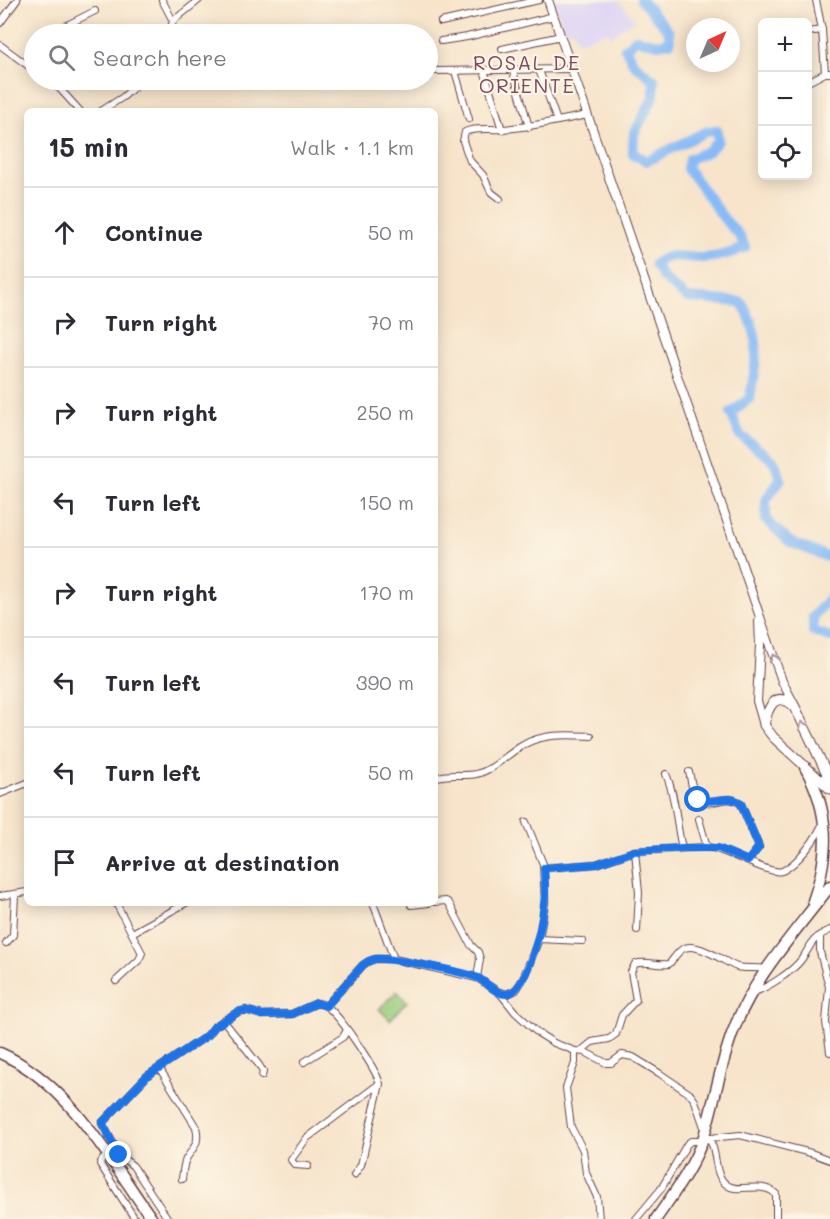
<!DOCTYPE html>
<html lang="en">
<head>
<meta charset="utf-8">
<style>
	:root { --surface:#fff; --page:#f7f7f7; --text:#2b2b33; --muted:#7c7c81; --line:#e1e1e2 }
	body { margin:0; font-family:Mali,sans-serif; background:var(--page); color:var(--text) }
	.controls { position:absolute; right:18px; top:18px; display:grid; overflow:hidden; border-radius:9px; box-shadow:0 3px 15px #0003 }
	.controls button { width:54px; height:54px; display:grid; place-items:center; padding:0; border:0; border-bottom:2px solid var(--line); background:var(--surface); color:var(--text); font:30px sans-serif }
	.compass { position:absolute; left:686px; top:18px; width:54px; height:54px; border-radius:50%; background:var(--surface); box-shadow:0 3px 15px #0003; rotate:44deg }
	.stop { position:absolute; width:18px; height:18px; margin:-14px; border:4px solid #1a73e8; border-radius:50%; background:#fff }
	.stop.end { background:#1a73e8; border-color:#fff; box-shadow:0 2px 6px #0008 }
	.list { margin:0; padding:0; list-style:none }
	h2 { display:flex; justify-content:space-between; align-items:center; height:78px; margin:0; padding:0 24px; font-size:26px }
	h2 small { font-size:20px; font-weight:400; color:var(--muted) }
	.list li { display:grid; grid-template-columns:39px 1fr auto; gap:18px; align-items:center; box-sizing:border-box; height:90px; padding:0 24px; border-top:2px solid var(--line) }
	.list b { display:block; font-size:22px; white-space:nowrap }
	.list em { font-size:20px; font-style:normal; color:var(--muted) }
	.icon { flex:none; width:33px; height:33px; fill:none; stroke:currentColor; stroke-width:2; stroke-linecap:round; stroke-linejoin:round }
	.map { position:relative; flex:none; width:830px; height:1219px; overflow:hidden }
	.search { position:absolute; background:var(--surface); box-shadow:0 3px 15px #0003; left:24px; top:24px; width:414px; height:66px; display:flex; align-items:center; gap:15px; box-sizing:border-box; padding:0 21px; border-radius:33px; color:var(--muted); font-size:22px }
	.panel { position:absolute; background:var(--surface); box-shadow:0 3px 15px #0003; left:24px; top:108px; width:414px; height:798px; border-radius:9px }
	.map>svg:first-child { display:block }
</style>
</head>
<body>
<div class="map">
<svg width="830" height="1219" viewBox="0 0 830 1219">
	<rect width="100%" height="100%" fill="#fcf5e5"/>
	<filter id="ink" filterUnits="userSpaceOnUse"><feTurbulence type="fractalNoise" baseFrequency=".0167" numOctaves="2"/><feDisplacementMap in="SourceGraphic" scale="12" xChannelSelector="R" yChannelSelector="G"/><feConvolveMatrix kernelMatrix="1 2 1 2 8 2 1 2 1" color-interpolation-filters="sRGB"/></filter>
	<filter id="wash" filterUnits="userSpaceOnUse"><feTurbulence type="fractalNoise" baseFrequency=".008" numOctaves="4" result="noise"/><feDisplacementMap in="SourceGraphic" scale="24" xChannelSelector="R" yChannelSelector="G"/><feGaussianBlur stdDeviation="1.35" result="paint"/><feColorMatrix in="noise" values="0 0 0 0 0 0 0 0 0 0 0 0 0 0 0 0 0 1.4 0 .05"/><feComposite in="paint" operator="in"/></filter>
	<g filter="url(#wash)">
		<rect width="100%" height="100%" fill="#f7e4cb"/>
		<polygon fill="#dfd5f5" points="554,0 617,0 635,19 610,37 607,31 578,42 574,31 564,29"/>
		<polygon fill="#95cb7d" stroke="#707554" stroke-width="1.5" points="397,991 407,1002 390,1020 379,1009"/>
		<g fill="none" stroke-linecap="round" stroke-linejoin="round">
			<g stroke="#88bbf6" stroke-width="10">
				<path d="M641,0L669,31L670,42L658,44L636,39L625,48L634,64L654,80V96L634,134L633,154L647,161L705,132L717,130L718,141L709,151L689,159L687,169C700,184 710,200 722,216C732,230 738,229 745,247C733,253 718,257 704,258C684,259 673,250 655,264L662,277L687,298L741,302C764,338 756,359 750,398L731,413L740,435L774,461L781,479L766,500V520L790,542L830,558"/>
				<polyline points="830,597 813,617 813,631 830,637"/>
			</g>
		</g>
	</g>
	<g filter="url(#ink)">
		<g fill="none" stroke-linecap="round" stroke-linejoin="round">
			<g stroke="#643d43" stroke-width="8">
				<g id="street">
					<polyline points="162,0 173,21 169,34"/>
					<polyline points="816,0 822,30 825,73"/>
					<polyline points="173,21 199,0"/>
					<polyline points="441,22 539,0"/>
					<polyline points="0,23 17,0"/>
					<polyline points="808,32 822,30"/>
					<polyline points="56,34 63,27 95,11"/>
					<polyline points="441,41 467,37 554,16"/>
					<polyline points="0,45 34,70"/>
					<polyline points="502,49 561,36"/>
					<polyline points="484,70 502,130"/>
					<polyline points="539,70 557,121"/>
					<polyline points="436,71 571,69"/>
					<polyline points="455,71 469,119"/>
					<polyline points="513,71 529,127"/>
					<polyline points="47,80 60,89 80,111"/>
					<polyline points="808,82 825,73 830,73"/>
					<polyline points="101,111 123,97 142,80"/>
					<path d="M500,199L491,192L483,175L470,161L463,141L465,132C475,127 490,130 502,129C531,127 559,121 587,115"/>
					<path d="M689,772C691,779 692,795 699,800C711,808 730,792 741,804L759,847L748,861"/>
					<path d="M666,774C676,797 676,824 682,848"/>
					<path d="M435,778C449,772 462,777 476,774C494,770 507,754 523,745C544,733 568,735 591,736"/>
					<polyline points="0,794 27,783"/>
					<polyline points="699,819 707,847"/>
					<polyline points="635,851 639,893 637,930"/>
					<path d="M544,868L596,864L635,851L707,847C727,849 769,875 782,871C789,868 793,864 798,859C808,849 816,838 822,825"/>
					<polyline points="0,896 27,892"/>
					<polyline points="435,902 446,901 449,903 471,945 478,952 480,959 477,978"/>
					<polyline points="373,903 394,959"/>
					<polyline points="411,905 429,903"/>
					<polyline points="132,933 186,903"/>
					<polyline points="820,935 820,952 829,987 826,1022 830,1052"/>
					<polyline points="539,939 582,941"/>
					<polyline points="6,943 13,935 15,895"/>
					<polyline points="116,981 139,960 142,953 116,903"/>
					<polyline points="499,992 507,994 516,990 522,981 539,939 545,903 543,864 526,822"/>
					<path d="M754,992C767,988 792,972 801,960C813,944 809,940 830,930"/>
					<polyline points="326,1006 363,965 369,961 376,959 394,959 477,978 499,992 515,1012 538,1033 554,1043 575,1051 585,1052 606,1063 611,1063 622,1055 633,1057 659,1073 690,1094 695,1101 704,1127"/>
					<polyline points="223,1020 259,1065 263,1072 262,1076"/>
					<polyline points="575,1051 575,1063 566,1088 571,1127 583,1150 586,1173 597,1197 599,1219"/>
					<path d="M581,1051L592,1042L609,1039L616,1034L622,1015L636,1000L631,972L635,964C646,960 657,966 669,964C673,960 676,954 681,950C695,939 724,962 737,967C745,969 756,967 765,969"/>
					<polyline points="304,1062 343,1037 347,1030"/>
					<path d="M160,1069L196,1127C200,1144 194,1146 186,1159C183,1165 183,1173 182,1179"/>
					<path d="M704,1135C721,1146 710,1173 727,1185C739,1194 761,1180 776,1194V1219"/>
					<polyline points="710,1138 740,1135 811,1153 830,1160"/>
					<polyline points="112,1156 103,1159 100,1164 135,1219"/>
					<polyline points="308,1166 295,1165 291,1160 307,1138 379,1084"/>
					<path d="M168,1219L133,1166L119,1155L102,1123L147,1076L208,1035L215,1026L238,1012L245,1010L262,1015L292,1014L317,1003C320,1004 324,1004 326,1006C339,1014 376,1069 380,1084L361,1165L354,1175"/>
					<polyline points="636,1219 661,1189 687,1144 691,1141 701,1141"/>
				</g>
			</g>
			<g stroke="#643d43" stroke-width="10">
				<g id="secondary">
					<polyline points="548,0 782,681 795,706"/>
					<polyline points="759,620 760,645 757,701 764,725"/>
				</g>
			</g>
			<g stroke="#643d43" stroke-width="11">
				<path id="primary" d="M830,780L795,707C775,689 768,707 764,725L773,737L830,789"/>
			</g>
			<g stroke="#643d43" stroke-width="13">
				<g id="highway">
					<path d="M805,767C830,812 830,853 813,901"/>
					<polyline points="827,776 830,778"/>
					<path d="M0,1053C69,1083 110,1160 152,1219"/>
					<path d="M656,1219C674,1193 694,1166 704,1136C714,1103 720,1067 732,1034C753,977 794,934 830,886"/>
				</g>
			</g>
			<use href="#street" stroke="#fff" stroke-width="6"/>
			<use href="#secondary" stroke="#fff" stroke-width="8"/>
			<use href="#primary" stroke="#fff" stroke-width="9"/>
			<use href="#highway" stroke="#fff" stroke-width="10"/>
		</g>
		<defs><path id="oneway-chevron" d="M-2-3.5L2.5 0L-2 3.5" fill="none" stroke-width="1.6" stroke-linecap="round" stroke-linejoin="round" transform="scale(1.5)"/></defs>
		<g stroke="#ae9aa0">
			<use href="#oneway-chevron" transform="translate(774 658) rotate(-108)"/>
			<use href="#oneway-chevron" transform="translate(803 725) rotate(-115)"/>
		</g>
	</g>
	<g fill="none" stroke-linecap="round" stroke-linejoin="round" filter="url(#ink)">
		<path stroke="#1a73e8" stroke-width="8" d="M119,1155L102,1123L147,1076L208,1035L215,1026L238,1012L245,1010L262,1015L292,1014L317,1003L326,1006L363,965C367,962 370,960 375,959C390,957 464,972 478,978C487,983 496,994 506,994C528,993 542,923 544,905C546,893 545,880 544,868L596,864L634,851L682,848H718L748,861L759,847L741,804C731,793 711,804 698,800"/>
	</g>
	<g text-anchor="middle" stroke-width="4.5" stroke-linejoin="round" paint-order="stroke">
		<g font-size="20" letter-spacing="1.5" fill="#7e4b64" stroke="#fcf5e5">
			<text x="527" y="70">ROSAL DE<tspan x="527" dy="23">ORIENTE</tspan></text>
		</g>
	</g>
</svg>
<div class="controls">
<button>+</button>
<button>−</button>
<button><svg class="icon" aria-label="locate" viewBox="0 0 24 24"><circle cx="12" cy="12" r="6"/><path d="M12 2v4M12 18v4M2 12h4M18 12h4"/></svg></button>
</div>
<svg class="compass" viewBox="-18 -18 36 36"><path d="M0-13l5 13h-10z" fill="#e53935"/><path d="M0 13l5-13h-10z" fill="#7c7c81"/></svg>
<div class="stop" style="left:698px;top:800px"></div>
<div class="stop end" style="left:119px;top:1155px"></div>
<div class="search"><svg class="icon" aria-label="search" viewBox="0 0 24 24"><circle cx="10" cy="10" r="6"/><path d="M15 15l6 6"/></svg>Search here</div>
<section class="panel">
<h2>15 min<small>Walk · 1.1 km</small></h2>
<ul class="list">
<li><svg class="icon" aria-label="ahead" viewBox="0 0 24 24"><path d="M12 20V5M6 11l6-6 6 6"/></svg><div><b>Continue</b></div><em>50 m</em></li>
<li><svg class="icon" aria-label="right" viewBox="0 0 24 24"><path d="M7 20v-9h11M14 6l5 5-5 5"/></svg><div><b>Turn right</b></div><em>70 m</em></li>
<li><svg class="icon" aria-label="right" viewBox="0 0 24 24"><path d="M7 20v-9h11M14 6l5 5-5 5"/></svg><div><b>Turn right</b></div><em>250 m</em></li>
<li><svg class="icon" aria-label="left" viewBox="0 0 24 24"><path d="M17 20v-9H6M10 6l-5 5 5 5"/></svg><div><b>Turn left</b></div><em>150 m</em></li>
<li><svg class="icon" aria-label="right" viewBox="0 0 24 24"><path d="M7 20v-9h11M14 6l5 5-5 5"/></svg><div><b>Turn right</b></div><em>170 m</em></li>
<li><svg class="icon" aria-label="left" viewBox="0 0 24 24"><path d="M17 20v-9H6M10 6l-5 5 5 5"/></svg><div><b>Turn left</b></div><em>390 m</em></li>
<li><svg class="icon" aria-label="left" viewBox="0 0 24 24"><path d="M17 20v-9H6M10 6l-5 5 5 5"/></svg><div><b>Turn left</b></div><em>50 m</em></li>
<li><svg class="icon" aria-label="arrive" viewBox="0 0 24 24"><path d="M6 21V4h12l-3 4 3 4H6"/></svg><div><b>Arrive at destination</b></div></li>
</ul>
</section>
</div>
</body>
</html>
